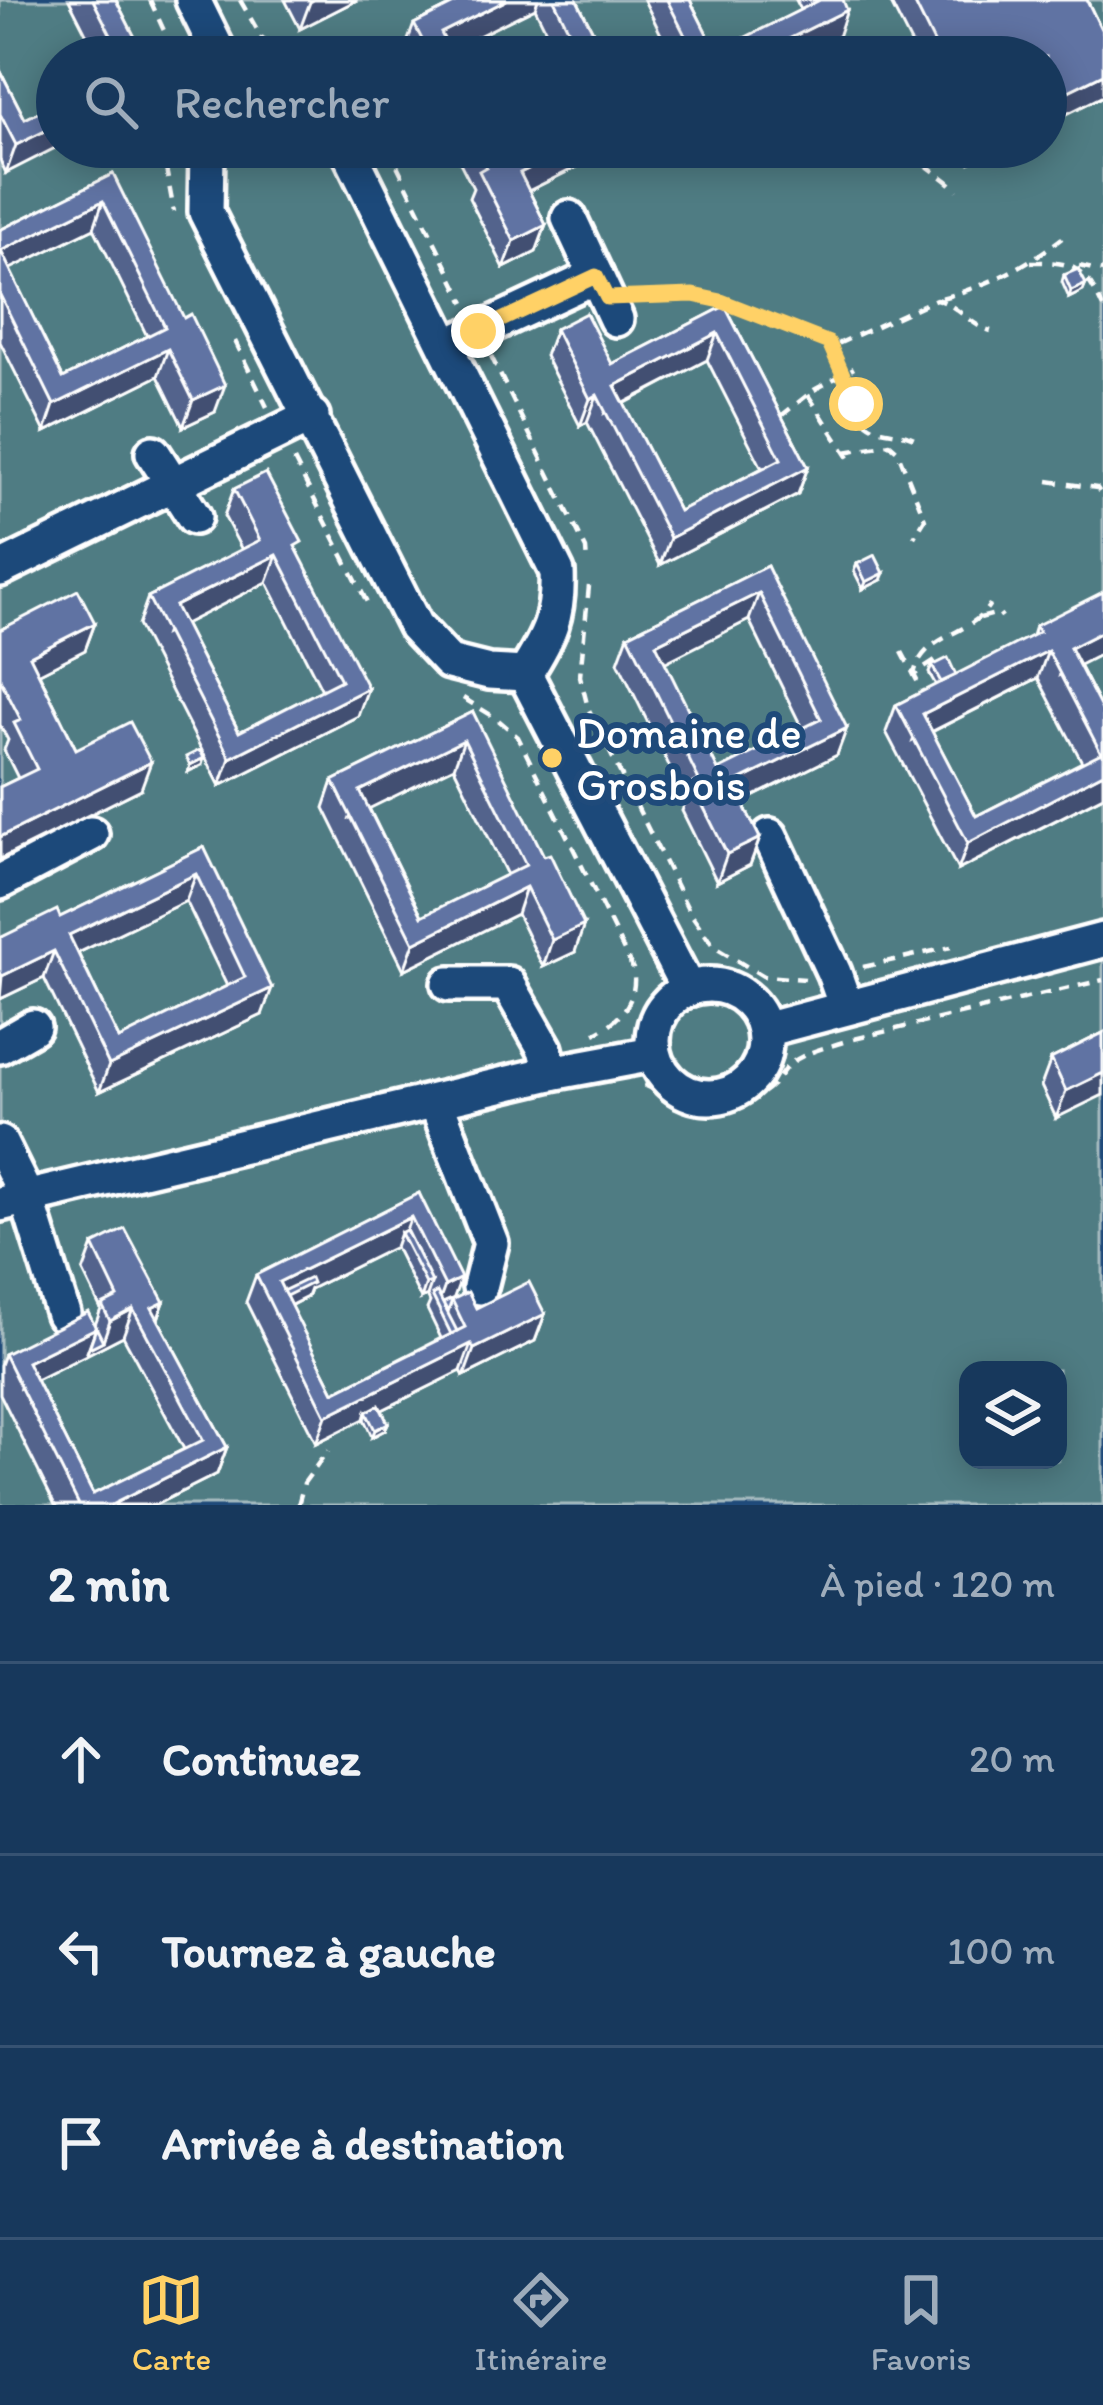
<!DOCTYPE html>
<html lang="fr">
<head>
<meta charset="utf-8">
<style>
	:root { --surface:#17385c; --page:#244365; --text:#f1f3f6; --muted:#9eacbb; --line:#365272; --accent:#ffd166 }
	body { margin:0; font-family:Itim,sans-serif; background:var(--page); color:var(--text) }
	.controls { position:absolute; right:36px; bottom:36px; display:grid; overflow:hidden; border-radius:24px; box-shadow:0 6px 30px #0003 }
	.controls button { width:108px; height:108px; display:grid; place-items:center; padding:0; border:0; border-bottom:3px solid var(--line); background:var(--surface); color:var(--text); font:60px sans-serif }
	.stop { position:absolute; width:36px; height:36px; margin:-27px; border:9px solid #ffd166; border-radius:50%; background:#fff }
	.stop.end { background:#ffd166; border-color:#fff; box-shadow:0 3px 12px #0008 }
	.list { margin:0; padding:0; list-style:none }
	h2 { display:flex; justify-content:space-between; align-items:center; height:156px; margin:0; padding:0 48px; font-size:51px }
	h2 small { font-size:39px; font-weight:400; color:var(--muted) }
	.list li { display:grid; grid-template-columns:78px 1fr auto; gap:36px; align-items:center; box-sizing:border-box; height:192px; padding:0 48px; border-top:3px solid var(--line) }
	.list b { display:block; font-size:45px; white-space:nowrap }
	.list em { font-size:39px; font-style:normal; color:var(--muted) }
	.icon { flex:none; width:66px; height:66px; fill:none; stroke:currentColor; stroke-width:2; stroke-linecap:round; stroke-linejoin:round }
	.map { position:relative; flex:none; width:1103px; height:1505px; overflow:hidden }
	.search { position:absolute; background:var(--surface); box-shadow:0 6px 30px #0003; left:36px; right:36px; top:36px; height:132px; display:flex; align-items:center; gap:30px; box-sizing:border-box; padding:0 42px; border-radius:66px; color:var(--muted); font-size:45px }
	.sheet { height:732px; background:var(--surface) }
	nav { display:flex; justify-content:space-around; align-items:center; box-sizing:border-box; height:168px; border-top:3px solid var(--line); background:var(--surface); font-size:33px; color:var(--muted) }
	nav a { display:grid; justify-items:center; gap:6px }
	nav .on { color:var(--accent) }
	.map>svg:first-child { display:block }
</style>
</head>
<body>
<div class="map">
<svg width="1103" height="1505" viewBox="0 0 1103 1505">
	<rect width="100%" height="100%" fill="#1f4a7a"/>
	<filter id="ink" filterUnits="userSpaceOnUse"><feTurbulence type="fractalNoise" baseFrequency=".00833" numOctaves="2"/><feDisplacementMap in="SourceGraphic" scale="24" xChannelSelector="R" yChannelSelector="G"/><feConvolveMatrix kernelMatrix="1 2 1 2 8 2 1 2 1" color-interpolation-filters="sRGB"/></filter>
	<g filter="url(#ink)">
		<path fill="#507b83" stroke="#a8bdc1" stroke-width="3" fill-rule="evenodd" d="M0,0H1103V1505H0ZM57,57H1046V147H57ZM968,1370H1058V1460H968Z"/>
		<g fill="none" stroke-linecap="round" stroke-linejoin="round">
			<g stroke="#fff" stroke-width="42">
				<g id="minor">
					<polyline points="193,0 221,57"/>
					<polyline points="207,147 206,212 415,626 449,662 489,672 525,674"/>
					<path d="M347,147L557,572C559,617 549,636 525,674"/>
					<polyline points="569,218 616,319"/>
					<polyline points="446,346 596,276"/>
					<polyline points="153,453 194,517"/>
					<polyline points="0,569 312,416"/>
					<polyline points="525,674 688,989"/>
					<polyline points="770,836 834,973 846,1007"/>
					<polyline points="0,882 91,834"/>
					<polyline points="449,984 508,984 545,1049 551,1073"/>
					<circle cx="709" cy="1041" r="56"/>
					<polyline points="764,1030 1103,940"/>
					<polyline points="0,1046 33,1027"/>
					<polyline points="436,1102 491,1243 480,1287"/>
					<polyline points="0,1143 27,1198 63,1314"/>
					<polyline points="0,1204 551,1073 653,1054"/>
				</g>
			</g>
			<g stroke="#fff" stroke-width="4.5" stroke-dasharray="12 9" stroke-linecap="butt">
				<polyline points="150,0 176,57"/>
				<polyline points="240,0 262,38 292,57"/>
				<polyline points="170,147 165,163 174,212"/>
				<polyline points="388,147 465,303"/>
				<path d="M913,147C919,168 944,173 957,191"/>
				<path d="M1031,262C1075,261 1085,268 1103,308"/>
				<polyline points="1079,266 1103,271"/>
				<path d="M636,297C708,292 759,310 822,343H840L936,299C958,305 969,325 991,331"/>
				<path d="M941,298C987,286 1025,267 1062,238"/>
				<polyline points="235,341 267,407"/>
				<path d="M829,343L867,423C881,434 898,430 914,438"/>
				<polyline points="491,356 586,549 587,563"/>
				<polyline points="808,395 851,461"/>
				<polyline points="781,416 814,390 854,368"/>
				<polyline points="845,452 890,444 897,450 925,519 914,537"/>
				<polyline points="294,460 368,604"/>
				<polyline points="1048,481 1097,488 1103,497"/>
				<polyline points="589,586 580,676 588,708 689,911 714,947 763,976 805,979"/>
				<polyline points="980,618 999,613 1002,617"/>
				<polyline points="902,652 923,692"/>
				<path d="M935,661L914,675C922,633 971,637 990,604"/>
				<path d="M463,698L496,718L518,737L633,969C639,998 621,1021 595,1033"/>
				<polyline points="863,967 951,947"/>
				<polyline points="854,1039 1103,980"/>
				<path d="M644,1085C681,1103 736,1119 771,1086C779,1080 782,1070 790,1064C805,1052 825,1048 843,1042"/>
				<polyline points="298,1505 304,1483 328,1450"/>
			</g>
			<use href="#minor" stroke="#1f4a7a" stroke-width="33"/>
		</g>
		<g fill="#53638c" stroke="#fff" stroke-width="3" fill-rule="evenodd">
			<polygon points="69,0 116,0 145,57 98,57"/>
			<polygon points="285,0 357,0 300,29"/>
			<polygon points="462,0 577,0 606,57 559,57 535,8 449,50 453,57 407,57 404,51 414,24"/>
			<polygon points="644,0 690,0 716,52 801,10 796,0 843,0 838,37 821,45 825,52 823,57 806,57 804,53 797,57 672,57"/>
			<polygon points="889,0 1087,0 1103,33 1103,96 1046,124 1046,57 918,57"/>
			<polygon points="0,70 25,119 57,103 6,173 0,160"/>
			<polygon points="452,147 498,147 503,158 526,147 617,147 529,191 546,225 536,252 504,268 469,198 473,188"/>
			<polygon points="925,147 955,147 930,160"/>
			<polygon points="963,147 1001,147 971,162"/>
			<path d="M113,174L215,412L183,427L158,376L45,432L0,342V230ZM94,228L147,336L63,378L9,269Z"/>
			<polygon points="1064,275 1086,284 1083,291 1069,298 1062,282"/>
			<path d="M725,306L808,467L798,494L660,565L587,422L580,426L545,356L555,329L612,364ZM707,360L762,468L679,511L624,404Z"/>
			<path d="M234,489L298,552L358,716L220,786L138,625L148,597L242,550L224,516ZM267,582L322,690L239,732L184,624Z"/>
			<polygon points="857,564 881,580 863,589 854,571"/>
			<path d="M767,566L837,755L742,802L760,838L750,865L717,882L682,811L686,800L618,662L628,635ZM749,620L802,728L718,770L664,662Z"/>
			<polygon points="95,623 85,650 39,673 76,749 141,789 0,859 0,787 18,778 4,750 8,740 0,725 0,630"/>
			<path d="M1035,626L1079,666L1103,712V796L958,870L886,732L896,705L936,685L929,673L932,666L956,675L1032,636ZM1038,678L1082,762L976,816L932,732Z"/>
			<path d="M473,712L575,952L543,967L517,914L404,970L324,808L333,781ZM454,767L507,875L422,916L369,808Z"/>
			<path d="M204,847L262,1015L99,1092L44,978L0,999V938L60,917ZM186,901L227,986L119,1039L78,953Z"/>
			<polygon points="1103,1033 1056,1118 1041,1086 1051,1059"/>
			<path d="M419,1193L454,1298L476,1308L545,1314L535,1341L464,1376L461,1371L382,1410L388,1423L385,1430L372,1437L364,1419L316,1443L246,1302L256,1275ZM395,1247L421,1299L427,1296L430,1302L427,1309L441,1338L334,1392L290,1306L307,1297L310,1289Z"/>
			<path d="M93,1245L164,1302L158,1319L227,1447L217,1474L155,1505H55L0,1394V1365L4,1354L95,1325L101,1309L83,1272ZM123,1336L184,1449L93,1494L36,1380Z"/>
		</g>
		<g fill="#435072" stroke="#fff" stroke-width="3">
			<polygon points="314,0 357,0 300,29 310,2"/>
			<polygon points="507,0 538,0 535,8 436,57 441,33"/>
			<polygon points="847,10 838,37 809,51 806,46 804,53 797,57 752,57"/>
			<polygon points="1103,74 1103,96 1046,124 1046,102"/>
			<polygon points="57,125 57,147 6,173 16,145"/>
			<polygon points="573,147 617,147 510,200 520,173"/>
			<polygon points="944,147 955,147 930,160 933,153"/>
			<polygon points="976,147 1001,147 971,162"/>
			<polygon points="103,201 94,228 0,274 1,251"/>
			<polygon points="546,225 536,252 504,268 514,241"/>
			<polygon points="1086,284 1083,291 1069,298 1071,291"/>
			<polygon points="717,333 707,360 605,413 615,386"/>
			<polygon points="168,349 158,376 45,432 54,405"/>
			<polygon points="225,385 215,412 183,427 193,400"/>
			<polygon points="597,395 587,422 580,426 590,399"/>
			<polygon points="808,467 798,494 660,565 670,538"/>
			<polygon points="277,555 267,582 165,634 175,606"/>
			<polygon points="884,573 881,580 863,589 866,582"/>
			<polygon points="759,593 749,620 646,672 656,644"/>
			<polygon points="95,623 85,650 20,683 30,656"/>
			<polygon points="1103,631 1103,653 1060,675 1070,648"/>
			<polygon points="1048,651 1038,678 913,741 923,714"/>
			<polygon points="368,688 358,716 220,786 230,758"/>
			<polygon points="847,728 837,755 724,811 733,784"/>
			<polygon points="464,740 454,767 350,818 360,791"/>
			<polygon points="204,758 202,765 188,772 190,765"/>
			<polygon points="151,762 141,789 0,859 0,837"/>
			<polygon points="1103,773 1103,796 958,870 968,843"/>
			<polygon points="760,838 750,865 717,882 727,854"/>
			<polygon points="196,874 186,901 59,962 69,935"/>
			<polygon points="526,887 517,914 404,970 414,943"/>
			<polygon points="584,925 575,952 543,967 552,940"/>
			<polygon points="54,951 44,978 0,999 2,976"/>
			<polygon points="272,988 262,1015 99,1092 109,1065"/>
			<polygon points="1103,1073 1103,1095 1056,1118 1066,1091"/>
			<polygon points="411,1217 403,1238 400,1233 395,1247 310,1289 307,1297 275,1313 279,1282"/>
			<polygon points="461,1278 453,1300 438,1305 445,1286"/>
			<polygon points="432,1282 427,1296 421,1299 426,1284"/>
			<polygon points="164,1302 154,1329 152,1308"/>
			<polygon points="133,1309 123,1336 86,1355 89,1348 103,1341 110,1321"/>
			<polygon points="545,1314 535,1341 464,1376 474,1349"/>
			<polygon points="96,1328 86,1355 20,1388 27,1362"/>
			<polygon points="471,1344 461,1371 368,1417 366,1412 364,1419 316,1443 326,1416"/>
			<polygon points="388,1423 385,1430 372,1437 375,1430"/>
			<polygon points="227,1447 217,1474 155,1505 111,1505"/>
		</g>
		<g fill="#6073a3" stroke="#fff" stroke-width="3" fill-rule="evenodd">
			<polygon points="93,0 116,0 145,57 122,57"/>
			<polygon points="462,0 507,0 441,33 453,57 431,57 414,24"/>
			<polygon points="554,0 577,0 606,57 582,57"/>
			<polygon points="667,0 690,0 716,52 820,0 843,0 847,10 752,57 696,57"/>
			<polygon points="913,0 1087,0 1103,33 1103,74 1046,102 1046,57 941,57"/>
			<polygon points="819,40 825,52 812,57 806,46"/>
			<polygon points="0,70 25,119 57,103 57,125 16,145 0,114"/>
			<polygon points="476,147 498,147 503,158 526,147 573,147 520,173 546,225 514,241 479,171 486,167"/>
			<path d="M113,174L184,318L191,314L225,385L193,400L168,349L54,405L0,295V230ZM103,201L165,327L63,378L1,251Z"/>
			<polygon points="1078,269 1086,284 1071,291 1064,275"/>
			<path d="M725,306L808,467L670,538L597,395L590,399L555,329L586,313L612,364ZM717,333L781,459L679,511L615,386Z"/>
			<path d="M266,473L302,542L295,546L368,688L230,758L148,597L260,540L234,489ZM277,555L341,680L239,732L175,606Z"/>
			<polygon points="875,555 884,573 866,582 857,564"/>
			<path d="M767,566L847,728L733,784L760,838L727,854L692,784L699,780L628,635ZM759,593L821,719L718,770L656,644Z"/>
			<polygon points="78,590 95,623 30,656 76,749 130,722 151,762 0,837 0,787 37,769 14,723 21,720 0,679 0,630"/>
			<path d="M1103,592V631L1070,648L1103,712V773L968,843L896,705L1039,632L1035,626ZM1048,651L1101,753L976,816L923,714Z"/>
			<polygon points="948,658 956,675 941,682 932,666"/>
			<path d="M473,712L544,856L550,854L584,925L552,940L526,887L414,943L333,781ZM464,740L526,865L422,916L360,791Z"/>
			<polygon points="200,750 204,758 190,765 186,757"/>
			<path d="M204,847L272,988L109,1065L54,951L2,976L0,972V938L57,910L60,917ZM196,874L245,977L119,1039L69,935Z"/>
			<polygon points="1103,1033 1103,1073 1066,1091 1051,1059"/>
			<polygon points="419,1193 461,1278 445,1286 411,1217 279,1282 334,1392 465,1327 452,1300 468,1292 476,1308 529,1282 545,1314 474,1349 471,1344 326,1416 256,1275"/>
			<polygon points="125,1229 164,1302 152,1308 227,1447 111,1505 79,1505 4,1354 88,1312 96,1328 27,1362 93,1494 203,1440 133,1309 110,1321 102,1305 118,1297 93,1245"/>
			<polygon points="406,1230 432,1282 426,1284 400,1233"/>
			<polygon points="310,1278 312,1283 286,1296 283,1291"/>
			<polygon points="437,1292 457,1331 451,1334 432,1295"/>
			<polygon points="456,1297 452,1300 448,1312 443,1303"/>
			<polygon points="94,1323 103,1341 89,1348 96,1328"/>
			<polygon points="379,1405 388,1423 375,1430 366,1412"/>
		</g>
	</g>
	<g fill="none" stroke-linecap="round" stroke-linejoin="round" filter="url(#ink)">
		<polyline stroke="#ffd166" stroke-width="15" points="478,331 596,276 607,298 693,295 721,301 829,343 856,404"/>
	</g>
	<circle fill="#ffd166" stroke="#1f4a7a" stroke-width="4.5" cx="552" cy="758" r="12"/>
	<g text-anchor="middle" stroke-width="12" stroke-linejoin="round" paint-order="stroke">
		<g font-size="45" fill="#fff" stroke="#1f4a7a" text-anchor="start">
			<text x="576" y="748">Domaine de<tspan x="576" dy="52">Grosbois</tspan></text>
		</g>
	</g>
</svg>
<div class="controls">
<button><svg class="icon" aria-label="layers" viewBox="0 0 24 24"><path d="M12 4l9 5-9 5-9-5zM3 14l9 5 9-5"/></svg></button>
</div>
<div class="stop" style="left:856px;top:404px"></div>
<div class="stop end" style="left:478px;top:331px"></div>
<div class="search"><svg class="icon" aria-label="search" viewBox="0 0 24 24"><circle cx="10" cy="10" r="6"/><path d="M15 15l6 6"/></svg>Rechercher</div>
</div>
<section class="sheet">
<h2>2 min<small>À pied · 120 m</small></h2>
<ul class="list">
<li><svg class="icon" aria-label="ahead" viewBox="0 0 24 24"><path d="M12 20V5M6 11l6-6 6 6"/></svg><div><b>Continuez</b></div><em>20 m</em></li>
<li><svg class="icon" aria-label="left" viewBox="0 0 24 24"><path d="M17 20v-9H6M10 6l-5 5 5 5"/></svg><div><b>Tournez à gauche</b></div><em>100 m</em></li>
<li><svg class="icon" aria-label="arrive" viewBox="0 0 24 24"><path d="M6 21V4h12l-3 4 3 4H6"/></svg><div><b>Arrivée à destination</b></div></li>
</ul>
</section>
<nav>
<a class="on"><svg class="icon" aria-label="map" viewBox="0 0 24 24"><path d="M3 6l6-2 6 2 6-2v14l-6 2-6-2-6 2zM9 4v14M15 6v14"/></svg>Carte</a>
<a><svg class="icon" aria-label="directions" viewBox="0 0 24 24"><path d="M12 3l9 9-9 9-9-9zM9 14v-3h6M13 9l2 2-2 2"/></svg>Itinéraire</a>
<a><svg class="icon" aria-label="saved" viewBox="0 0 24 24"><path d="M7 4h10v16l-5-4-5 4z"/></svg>Favoris</a>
</nav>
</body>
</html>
